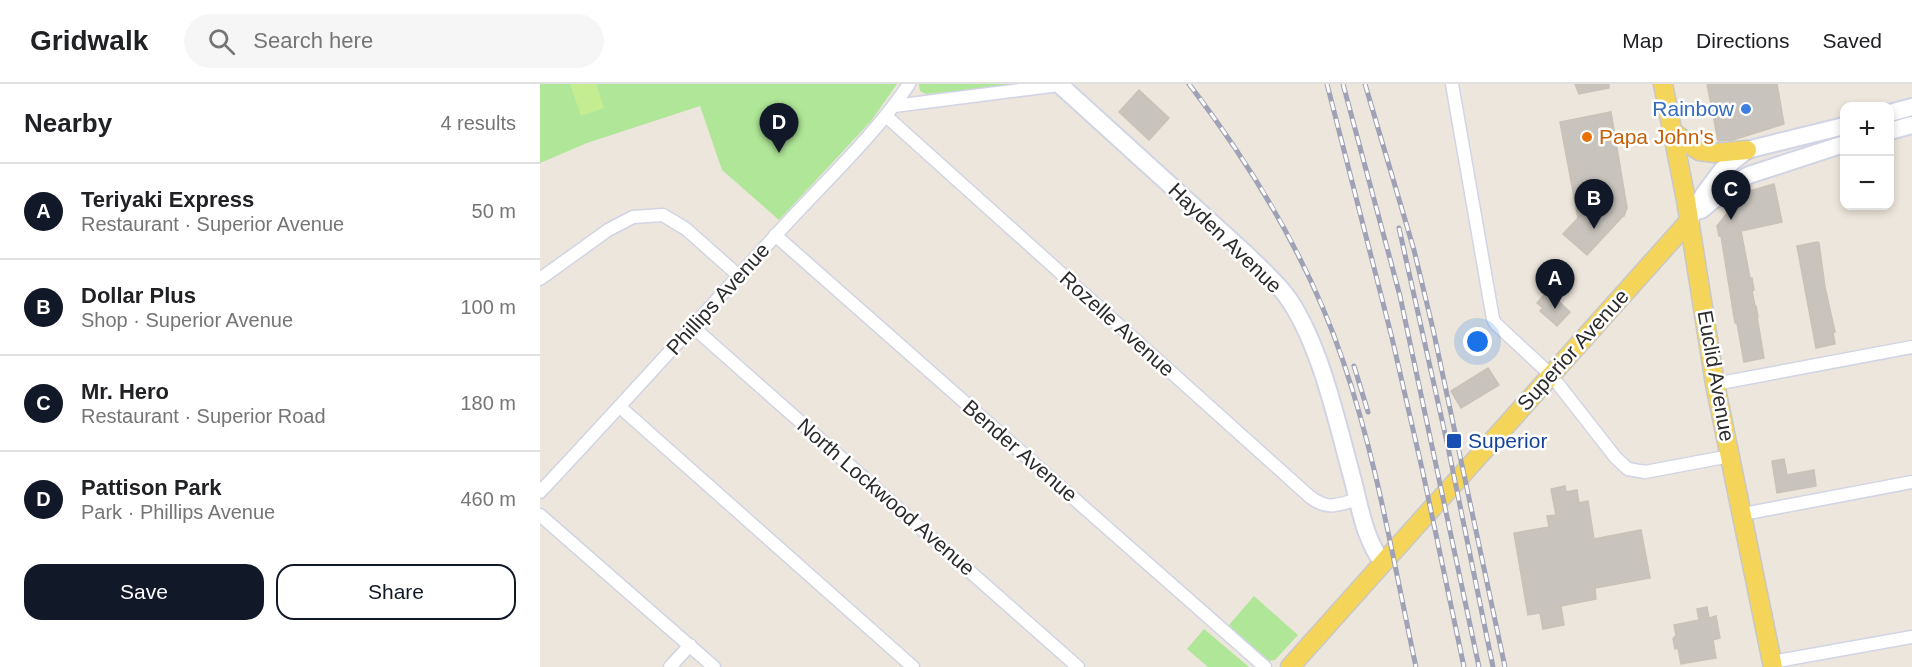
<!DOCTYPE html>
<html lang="en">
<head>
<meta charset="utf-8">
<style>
	:root { --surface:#fff; --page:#f6f6f6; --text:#202124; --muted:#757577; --line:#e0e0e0; --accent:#111827 }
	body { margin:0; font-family:Helvetica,sans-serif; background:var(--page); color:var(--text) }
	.controls { position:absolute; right:18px; top:18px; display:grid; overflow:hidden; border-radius:12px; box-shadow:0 3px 9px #0003 }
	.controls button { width:54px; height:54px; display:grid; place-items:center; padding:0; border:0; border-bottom:2px solid var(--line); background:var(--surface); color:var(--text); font:30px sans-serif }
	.you { position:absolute; left:938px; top:258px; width:21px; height:21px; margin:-15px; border:4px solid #fff; border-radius:50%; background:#1a73e8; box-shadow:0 0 0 9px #1a73e833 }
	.badge { display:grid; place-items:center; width:39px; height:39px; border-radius:50%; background:var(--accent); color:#fff; font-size:20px; font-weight:700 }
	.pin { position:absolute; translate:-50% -50px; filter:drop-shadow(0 2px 3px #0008) }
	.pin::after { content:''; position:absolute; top:32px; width:21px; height:18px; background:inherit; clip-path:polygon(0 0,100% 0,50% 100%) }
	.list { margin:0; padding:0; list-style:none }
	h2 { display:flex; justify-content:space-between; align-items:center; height:78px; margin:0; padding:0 24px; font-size:26px }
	h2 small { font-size:20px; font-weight:400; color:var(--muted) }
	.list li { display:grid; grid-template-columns:39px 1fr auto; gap:18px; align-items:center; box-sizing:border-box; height:96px; padding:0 24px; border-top:2px solid var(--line) }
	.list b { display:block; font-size:22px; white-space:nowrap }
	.list p { margin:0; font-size:20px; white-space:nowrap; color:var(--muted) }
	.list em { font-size:20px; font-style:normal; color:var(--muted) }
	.actions { display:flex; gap:12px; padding:18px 24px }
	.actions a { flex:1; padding:14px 0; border:2px solid var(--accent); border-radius:18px; text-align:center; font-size:21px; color:var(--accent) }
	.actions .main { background:var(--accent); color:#fff }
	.icon { flex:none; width:33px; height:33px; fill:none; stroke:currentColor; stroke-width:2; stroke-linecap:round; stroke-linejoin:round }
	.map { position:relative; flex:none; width:1372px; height:583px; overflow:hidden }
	header { display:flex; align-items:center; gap:36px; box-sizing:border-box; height:84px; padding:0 30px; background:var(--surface); border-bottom:2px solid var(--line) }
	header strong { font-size:28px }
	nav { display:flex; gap:33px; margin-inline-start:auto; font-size:21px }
	.search { width:420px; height:54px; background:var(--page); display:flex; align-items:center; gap:15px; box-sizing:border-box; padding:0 21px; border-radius:33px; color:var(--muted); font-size:22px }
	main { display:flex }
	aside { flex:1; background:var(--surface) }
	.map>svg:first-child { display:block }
</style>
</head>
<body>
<header>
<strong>Gridwalk</strong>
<div class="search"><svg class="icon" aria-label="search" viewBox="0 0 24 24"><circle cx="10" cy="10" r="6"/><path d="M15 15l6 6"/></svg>Search here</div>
<nav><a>Map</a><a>Directions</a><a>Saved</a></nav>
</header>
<main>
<aside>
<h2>Nearby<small>4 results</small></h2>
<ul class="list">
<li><span class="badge">A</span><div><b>Teriyaki Express</b><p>Restaurant · Superior Avenue</p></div><em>50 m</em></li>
<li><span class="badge">B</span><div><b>Dollar Plus</b><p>Shop · Superior Avenue</p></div><em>100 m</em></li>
<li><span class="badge">C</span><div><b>Mr. Hero</b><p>Restaurant · Superior Road</p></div><em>180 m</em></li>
<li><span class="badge">D</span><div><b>Pattison Park</b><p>Park · Phillips Avenue</p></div><em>460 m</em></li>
</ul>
<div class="actions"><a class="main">Save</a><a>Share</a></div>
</aside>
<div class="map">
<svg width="1372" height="583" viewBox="0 0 1372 583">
	<rect width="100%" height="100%" fill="#ede6dc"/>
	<g fill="#afe697">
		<polygon points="0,0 357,0 331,37 239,136 182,86 160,22 47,59 0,79"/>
		<polygon points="379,0 476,0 473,2 386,10 380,7"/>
		<polygon points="714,512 758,551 735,576 727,577 688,542"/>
		<polygon points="664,545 709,583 668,583 647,565"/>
	</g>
	<polygon fill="#c4ed92" points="30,0 56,0 64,24 41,32"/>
	<g fill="#c8c3bc" stroke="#c9c2b6" stroke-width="1.5">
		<polygon points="1035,0 1069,0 1069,4 1039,10"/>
		<polygon points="1167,0 1237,0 1244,40 1193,56 1178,57"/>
		<polygon points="599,6 629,34 609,56 579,28"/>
		<polygon points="1071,28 1087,124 1084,132 1083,132 1047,171 1023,150 1038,134 1020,38"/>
		<polygon points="1234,100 1242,138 1201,147 1210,194 1212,194 1214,206 1212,207 1215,222 1216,222 1218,233 1217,233 1224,274 1204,278 1197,239 1195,239 1181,152 1179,152 1177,142 1203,109"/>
		<polygon points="1277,158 1279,159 1285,203 1295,248 1293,248 1295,260 1276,264 1257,162"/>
		<polygon points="1006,209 1012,214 1013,212 1030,228 1017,242 1000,227 1003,224 997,219"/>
		<polygon points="948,284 959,301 921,324 911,307"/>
		<polygon points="1244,375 1247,391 1274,386 1276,402 1237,409 1232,377"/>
		<polygon points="1025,402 1026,408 1037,406 1039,419 1048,417 1054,455 1101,446 1110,494 1055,504 1056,515 1021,522 1024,541 1003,545 1000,529 988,531 974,449 1009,443 1007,432 1016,431 1011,405"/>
		<polygon points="1167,523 1169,534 1176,532 1180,554 1173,556 1176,574 1141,580 1138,564 1135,565 1133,555 1136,551 1134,541 1159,536 1157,525"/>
	</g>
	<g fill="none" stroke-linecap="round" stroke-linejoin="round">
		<g stroke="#d1d4e4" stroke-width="15">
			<g id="street">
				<polyline points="912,0 953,235 956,240 1011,291 1076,374 1088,385 1105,388 1190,372"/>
				<polyline points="354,22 520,1"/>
				<path d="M346,32L769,412C788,427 797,421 818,415"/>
				<polyline points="235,151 725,583"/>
				<polyline points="0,195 68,146 93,133 123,131 146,145 199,192"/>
				<polyline points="153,243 538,583"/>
				<polyline points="1175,300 1372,263"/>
				<polyline points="80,323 373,583"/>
				<path d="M0,408C80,323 158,236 237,150C280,102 334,53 369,0"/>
				<polyline points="1203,430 1372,398"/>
				<polyline points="0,431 174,583"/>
				<polyline points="1232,578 1372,553"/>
				<polyline points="130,583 150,561"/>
			</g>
		</g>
		<g stroke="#d1d4e4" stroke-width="20">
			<g id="secondary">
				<path d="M519,0L706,170C721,185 738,199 750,217C781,264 797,338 812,393C820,423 824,454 843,479"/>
				<polyline points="1350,29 1372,23"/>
				<polyline points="1350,47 1372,41"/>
				<polyline points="1161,126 1194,99 1209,91 1304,60"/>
				<polyline points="1149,137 1164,110 1182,86 1207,66 1304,42"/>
			</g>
		</g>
		<g stroke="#c8c8c8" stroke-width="21">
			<g id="primary">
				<polyline points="1123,0 1146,116 1175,300 1233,583"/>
				<polyline points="1133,48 1159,67 1175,69 1207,66"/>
				<polyline points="750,583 1149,137"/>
			</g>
		</g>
		<use href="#street" stroke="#fff" stroke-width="12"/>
		<use href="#secondary" stroke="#fff" stroke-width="16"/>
		<use href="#primary" stroke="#f5d559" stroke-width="18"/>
		<g stroke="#9fa1b6" stroke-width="5">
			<g id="rail">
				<path d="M649,0C714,85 769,176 803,277C837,376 854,481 876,583"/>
				<polyline points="787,0 852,254 883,389 924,583"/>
				<polyline points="803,0 860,212 939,583"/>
				<polyline points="825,0 874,166 893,245 965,583"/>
				<polyline points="859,144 908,363 953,583"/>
				<polyline points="814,282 828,328"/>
			</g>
		</g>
		<use href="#rail" stroke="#fff" stroke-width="3" stroke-dasharray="9" stroke-linecap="butt"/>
	</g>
	<circle fill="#3f7fe0" stroke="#fff" stroke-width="2" cx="1206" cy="25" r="6"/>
	<circle fill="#e8710a" stroke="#fff" stroke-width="2" cx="1047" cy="53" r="6"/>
	<rect fill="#1a4fb4" stroke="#fff" stroke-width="2" x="906" y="349" width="16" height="16" rx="3"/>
	<g text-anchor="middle" stroke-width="5" stroke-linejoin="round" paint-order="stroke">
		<g font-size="21" fill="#366cbe" stroke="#fff" text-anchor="end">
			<text x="1194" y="32">Rainbow</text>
		</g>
		<g font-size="21" fill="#c56008" stroke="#fff" text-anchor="start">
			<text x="1059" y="60">Papa John's</text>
		</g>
		<g font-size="21" fill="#2b2b2b" stroke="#fff">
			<text transform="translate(685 154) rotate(44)" y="7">Hayden Avenue</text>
			<text transform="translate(178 215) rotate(-48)" y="7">Phillips Avenue</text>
			<text transform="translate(577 240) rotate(42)" y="7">Rozelle Avenue</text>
			<text transform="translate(1033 266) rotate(-48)" y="7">Superior Avenue</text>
			<text transform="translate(1176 292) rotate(80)" y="7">Euclid Avenue</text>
			<text transform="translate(480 367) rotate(41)" y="7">Bender Avenue</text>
			<text transform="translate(346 413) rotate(41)" y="7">North Lockwood Avenue</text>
		</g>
		<g font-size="21" fill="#164399" stroke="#fff" text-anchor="start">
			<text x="928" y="364">Superior</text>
		</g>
	</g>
</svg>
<div class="controls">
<button>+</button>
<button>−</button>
</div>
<div class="you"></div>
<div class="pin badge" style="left:1015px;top:225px">A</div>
<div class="pin badge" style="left:1054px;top:145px">B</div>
<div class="pin badge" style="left:1191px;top:136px">C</div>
<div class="pin badge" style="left:239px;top:69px">D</div>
</div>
</main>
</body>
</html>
